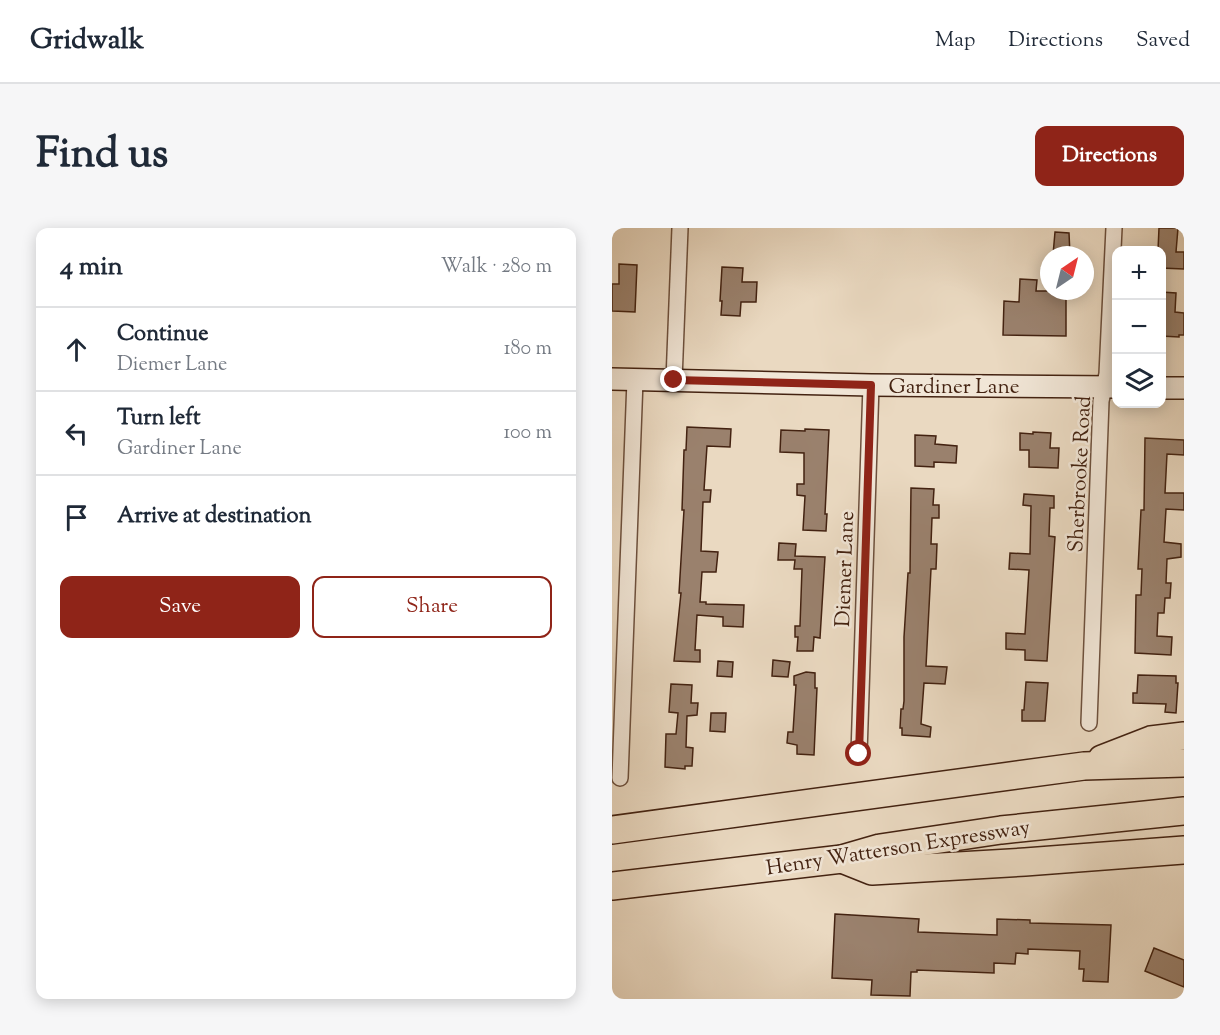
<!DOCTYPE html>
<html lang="en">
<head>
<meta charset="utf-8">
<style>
	:root { --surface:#fff; --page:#f6f6f7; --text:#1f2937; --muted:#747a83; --line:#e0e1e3; --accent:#8f2418 }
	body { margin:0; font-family:"Sorts Mill Goudy",serif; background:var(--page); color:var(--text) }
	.controls { position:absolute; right:18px; top:18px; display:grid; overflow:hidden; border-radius:12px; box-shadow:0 3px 15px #0003 }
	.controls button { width:54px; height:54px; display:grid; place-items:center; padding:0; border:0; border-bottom:2px solid var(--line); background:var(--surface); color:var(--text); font:30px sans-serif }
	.compass { position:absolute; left:428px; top:18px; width:54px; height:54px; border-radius:50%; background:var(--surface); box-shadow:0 3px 15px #0003; rotate:35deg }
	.stop { position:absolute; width:18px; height:18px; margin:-14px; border:4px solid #8f2418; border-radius:50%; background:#fff }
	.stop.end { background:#8f2418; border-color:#fff; box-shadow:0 2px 6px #0008 }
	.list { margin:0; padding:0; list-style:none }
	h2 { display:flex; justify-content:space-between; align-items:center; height:78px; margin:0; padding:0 24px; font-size:26px }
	h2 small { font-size:20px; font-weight:400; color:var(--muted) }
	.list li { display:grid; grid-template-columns:39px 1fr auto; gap:18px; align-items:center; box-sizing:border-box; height:84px; padding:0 24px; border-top:2px solid var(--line) }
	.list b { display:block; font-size:22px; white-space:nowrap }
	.list p { margin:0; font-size:20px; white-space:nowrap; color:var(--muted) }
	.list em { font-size:20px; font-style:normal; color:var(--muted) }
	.actions { display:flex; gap:12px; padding:18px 24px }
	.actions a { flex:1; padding:14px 0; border:2px solid var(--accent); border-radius:12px; text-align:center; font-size:21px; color:var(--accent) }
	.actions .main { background:var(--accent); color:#fff }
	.icon { flex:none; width:33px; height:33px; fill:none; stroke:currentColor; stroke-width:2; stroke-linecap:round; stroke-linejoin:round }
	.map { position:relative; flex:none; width:572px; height:771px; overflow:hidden; border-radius:12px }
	header { display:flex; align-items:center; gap:36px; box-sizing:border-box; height:84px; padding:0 30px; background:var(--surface); border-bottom:2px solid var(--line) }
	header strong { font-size:28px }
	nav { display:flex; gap:33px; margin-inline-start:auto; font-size:21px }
	.intro { display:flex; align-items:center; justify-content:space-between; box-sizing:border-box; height:144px; padding:0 36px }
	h1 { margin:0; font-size:42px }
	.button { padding:15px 27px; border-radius:12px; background:var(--accent); color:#fff; font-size:21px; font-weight:700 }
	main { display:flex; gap:36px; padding:0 36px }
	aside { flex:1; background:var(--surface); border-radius:12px; box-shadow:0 3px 15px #0003 }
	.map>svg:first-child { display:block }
</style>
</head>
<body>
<header>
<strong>Gridwalk</strong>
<nav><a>Map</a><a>Directions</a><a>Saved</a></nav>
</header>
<div class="intro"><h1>Find us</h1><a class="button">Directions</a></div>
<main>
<aside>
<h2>4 min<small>Walk · 280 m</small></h2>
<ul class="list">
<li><svg class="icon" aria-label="ahead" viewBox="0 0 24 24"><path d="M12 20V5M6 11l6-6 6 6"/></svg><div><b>Continue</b><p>Diemer Lane</p></div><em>180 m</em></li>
<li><svg class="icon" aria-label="left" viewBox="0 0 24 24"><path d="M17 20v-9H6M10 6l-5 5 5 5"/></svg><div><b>Turn left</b><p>Gardiner Lane</p></div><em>100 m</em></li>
<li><svg class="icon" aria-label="arrive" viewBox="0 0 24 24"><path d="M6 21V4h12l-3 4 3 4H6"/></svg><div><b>Arrive at destination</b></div></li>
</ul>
<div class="actions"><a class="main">Save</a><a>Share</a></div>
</aside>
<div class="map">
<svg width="572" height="771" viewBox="0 0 572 771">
	<rect width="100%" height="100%" fill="#ead9c1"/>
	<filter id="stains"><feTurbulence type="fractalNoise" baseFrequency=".00333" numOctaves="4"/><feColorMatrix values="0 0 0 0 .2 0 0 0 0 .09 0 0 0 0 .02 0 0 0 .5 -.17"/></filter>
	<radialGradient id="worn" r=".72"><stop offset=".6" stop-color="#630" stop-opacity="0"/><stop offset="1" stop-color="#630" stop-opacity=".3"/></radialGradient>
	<g fill="#9a816d" stroke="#432211" stroke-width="1.5">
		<polygon points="547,0 566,0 564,24 572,24 572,41 549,40 549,22 546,22"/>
		<polygon points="443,4 457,5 458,27 441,27"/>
		<polygon points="7,36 25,37 23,84 0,83 0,56 7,56"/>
		<polygon points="110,39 131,40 130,54 145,54 144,74 129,74 128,88 109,87 110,73 108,73"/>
		<polygon points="408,51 425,52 424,63 454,63 454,108 391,107 392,73 407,74"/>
		<polygon points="549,64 564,65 563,84 572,85 572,107 567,107 567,109 549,108"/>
		<polygon points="75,199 119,201 118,219 95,218 92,262 99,262 98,274 91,274 89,323 106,324 104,344 90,344 88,374 94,374 94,376 132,377 131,399 111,398 111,389 85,387 83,422 88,422 88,434 62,433 69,365 67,365 72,282 70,282 72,222 74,222"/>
		<polygon points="193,201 217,202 213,286 215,286 214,303 191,302 193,268 185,267 185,256 192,256 192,225 168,224 169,202 193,203"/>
		<polygon points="421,204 439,205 438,220 447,220 446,240 417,239 417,222 408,222 408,205 421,206"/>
		<polygon points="303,207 324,208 323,216 345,218 344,235 322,234 322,239 303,238"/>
		<polygon points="533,210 572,212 572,227 555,226 553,265 572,265 572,282 554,281 552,314 569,316 569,329 555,331 554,355 559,355 558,370 553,370 552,385 546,385 545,408 560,409 559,427 523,425 524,367 529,367 530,341 526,341 529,282 532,282"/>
		<polygon points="299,260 322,261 321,277 327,277 327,290 320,290 319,316 325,316 324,341 319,341 314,438 335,439 333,456 312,455 309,496 319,499 318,509 290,507 290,500 288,500 289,481 291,481 292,473 292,409 296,345 298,345"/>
		<polygon points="412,266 442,268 442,280 438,280 437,308 443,309 435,433 413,432 413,422 394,421 394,405 413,406 417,342 397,341 398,325 418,326 419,278 411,277"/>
		<polygon points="167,315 184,316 183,328 213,329 208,410 202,409 201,423 185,423 186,409 183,409 183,398 188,398 190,341 182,341 183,332 166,332"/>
		<polygon points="161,432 178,434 176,449 160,448"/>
		<polygon points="106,433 121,434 120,449 105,448"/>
		<polygon points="194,444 203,445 203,460 205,460 202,527 185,526 185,517 175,515 176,504 181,504 184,457 182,457 182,448"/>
		<polygon points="526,447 564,448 564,455 566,455 564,485 553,484 554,476 521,475 521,465 525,465"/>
		<polygon points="414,454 436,455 433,493 410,493 410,482 412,482"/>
		<polygon points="59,456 80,457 79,475 86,475 85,487 75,488 74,519 81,520 80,538 73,538 73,541 53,539 54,506 64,506 66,485 57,484"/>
		<polygon points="99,485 114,485 113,504 98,503"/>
		<polygon points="223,686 307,691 306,704 385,707 385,691 418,692 418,695 499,697 496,754 471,753 472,741 467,741 468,723 416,721 416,726 404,725 403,736 382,735 382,745 305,742 305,744 299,744 298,768 259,767 260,752 220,750"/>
		<polygon points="542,720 572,732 572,759 533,743"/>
	</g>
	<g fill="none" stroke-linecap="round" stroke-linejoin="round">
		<g stroke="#6d503d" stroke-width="18">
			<g id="minor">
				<polyline points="62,152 68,0"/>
				<polyline points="477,495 489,173 495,146 502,0"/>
				<polyline points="247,526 259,157"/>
				<polyline points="8,550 23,152"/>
			</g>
		</g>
		<g stroke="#432211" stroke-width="24">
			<g id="secondary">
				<polyline points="0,151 259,157 505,159"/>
				<polyline points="550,160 572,160"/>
			</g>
		</g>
		<g stroke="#432211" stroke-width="30">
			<g id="motorway">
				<polyline points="490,531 539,512 572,508"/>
				<polyline points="0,602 472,538 572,535"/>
				<polyline points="230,631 260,643 413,634 572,622"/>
				<polyline points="0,658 230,631 268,620 389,602 572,583"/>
			</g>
		</g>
		<use href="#minor" stroke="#f1e6d7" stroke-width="15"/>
		<use href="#secondary" stroke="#f1e6d7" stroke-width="21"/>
		<use href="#motorway" stroke="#ead9c1" stroke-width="27"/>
	</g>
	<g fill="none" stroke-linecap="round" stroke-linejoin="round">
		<polyline stroke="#8f2418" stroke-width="8" points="62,152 259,157 247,526"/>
	</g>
	<g text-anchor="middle" stroke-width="5" stroke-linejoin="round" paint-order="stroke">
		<g font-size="21" fill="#432211" stroke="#f1e6d7">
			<text x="342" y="165">Gardiner Lane</text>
			<text transform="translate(467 246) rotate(-87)" y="7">Sherbrooke Road</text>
			<text transform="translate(232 341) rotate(-88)" y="7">Diemer Lane</text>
			<text transform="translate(286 619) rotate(-9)" y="7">Henry Watterson Expressway</text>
		</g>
	</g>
	<rect width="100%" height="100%" filter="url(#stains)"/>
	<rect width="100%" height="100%" fill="url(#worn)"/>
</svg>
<div class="controls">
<button>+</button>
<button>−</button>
<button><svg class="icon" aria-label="layers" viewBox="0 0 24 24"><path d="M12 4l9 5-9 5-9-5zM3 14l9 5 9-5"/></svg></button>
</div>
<svg class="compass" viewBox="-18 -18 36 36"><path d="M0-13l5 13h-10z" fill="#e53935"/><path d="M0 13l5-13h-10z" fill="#747a83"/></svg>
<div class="stop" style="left:247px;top:526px"></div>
<div class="stop end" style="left:62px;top:152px"></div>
</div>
</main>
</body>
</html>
